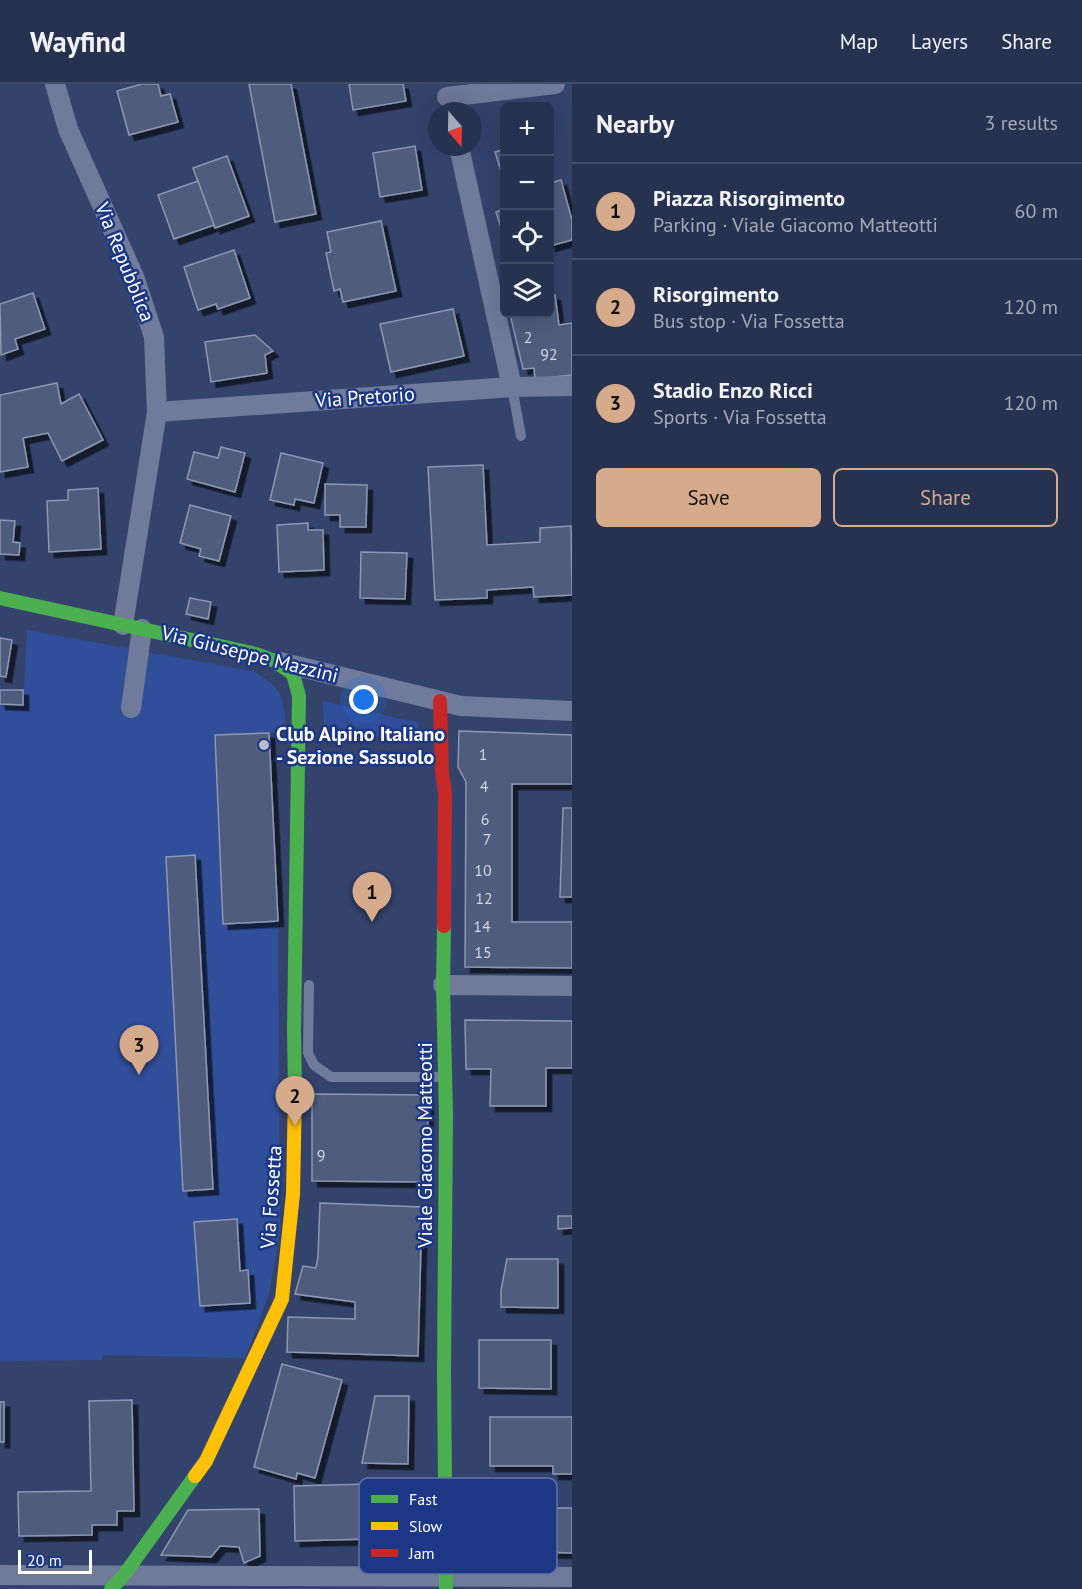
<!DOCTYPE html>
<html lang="en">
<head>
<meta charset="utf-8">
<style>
	:root { --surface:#273251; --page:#2f3a58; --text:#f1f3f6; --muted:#a4aab7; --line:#434d68; --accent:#d6ab8b }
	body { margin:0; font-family:"PT Sans",sans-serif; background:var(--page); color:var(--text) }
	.controls { position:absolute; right:18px; top:18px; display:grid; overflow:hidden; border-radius:9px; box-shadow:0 6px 24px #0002 }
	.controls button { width:54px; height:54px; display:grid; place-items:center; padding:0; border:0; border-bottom:2px solid var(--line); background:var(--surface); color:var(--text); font:30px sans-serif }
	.compass { position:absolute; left:428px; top:18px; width:54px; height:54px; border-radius:50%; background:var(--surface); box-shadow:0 6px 24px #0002; rotate:160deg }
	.scale { position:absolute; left:18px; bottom:15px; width:74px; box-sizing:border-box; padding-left:6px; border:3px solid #fff; border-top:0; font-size:16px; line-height:21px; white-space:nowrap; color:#fff; -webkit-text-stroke:4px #1c3884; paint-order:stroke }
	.you { position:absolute; left:364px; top:616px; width:21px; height:21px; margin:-15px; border:4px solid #fff; border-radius:50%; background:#1a73e8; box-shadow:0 0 0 9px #1a73e833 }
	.badge { display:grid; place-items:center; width:39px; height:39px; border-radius:50%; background:var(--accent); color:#111; font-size:20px; font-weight:700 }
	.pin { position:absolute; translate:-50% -50px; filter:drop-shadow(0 2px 3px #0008) }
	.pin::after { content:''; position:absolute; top:32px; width:21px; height:18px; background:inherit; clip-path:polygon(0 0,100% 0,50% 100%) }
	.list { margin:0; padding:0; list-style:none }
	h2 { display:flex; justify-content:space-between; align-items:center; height:78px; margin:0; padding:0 24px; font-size:26px }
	h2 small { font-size:20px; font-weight:400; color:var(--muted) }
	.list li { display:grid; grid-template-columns:39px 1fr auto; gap:18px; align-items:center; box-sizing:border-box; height:96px; padding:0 24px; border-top:2px solid var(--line) }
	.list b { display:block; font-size:22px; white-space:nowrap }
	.list p { margin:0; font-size:20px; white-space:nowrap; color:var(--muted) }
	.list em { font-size:20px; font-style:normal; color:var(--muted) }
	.actions { display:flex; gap:12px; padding:18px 24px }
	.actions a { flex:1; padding:14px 0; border:2px solid var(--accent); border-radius:9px; text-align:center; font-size:21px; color:var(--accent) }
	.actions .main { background:var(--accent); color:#111 }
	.icon { flex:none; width:33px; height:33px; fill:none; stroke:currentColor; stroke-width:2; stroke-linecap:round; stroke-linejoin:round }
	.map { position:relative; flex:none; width:572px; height:1505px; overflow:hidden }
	header { display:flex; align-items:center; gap:36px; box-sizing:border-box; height:84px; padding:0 30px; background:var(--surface); border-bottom:2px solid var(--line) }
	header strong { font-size:28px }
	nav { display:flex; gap:33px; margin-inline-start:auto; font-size:21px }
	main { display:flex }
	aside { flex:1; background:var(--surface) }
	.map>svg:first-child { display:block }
</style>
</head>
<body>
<header>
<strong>Wayfind</strong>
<nav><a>Map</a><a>Layers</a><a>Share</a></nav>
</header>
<main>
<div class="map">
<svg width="572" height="1505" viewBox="0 0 572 1505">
	<defs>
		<filter id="shadow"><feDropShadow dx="5.5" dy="5.5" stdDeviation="0" flood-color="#0009"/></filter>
	</defs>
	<rect width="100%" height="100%" fill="#34436c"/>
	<g fill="#314e9b">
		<path d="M27,546L251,587L252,586C283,605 284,612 286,648L270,649L278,837L280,1145L269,1210L245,1274L103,1271L102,1276L0,1277V620H23Z"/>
		<polygon points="323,617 419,639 417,654 324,651"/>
	</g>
	<g fill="#505c7d" stroke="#8e97b0" stroke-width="1.5" filter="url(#shadow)">
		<polygon points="142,0 158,0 161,12 170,10 178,38 129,51 117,7"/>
		<polygon points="249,0 291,0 316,130 275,138"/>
		<polygon points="349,0 403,0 406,17 353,26"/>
		<polygon points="415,62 422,106 380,113 373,69"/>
		<polygon points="505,65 505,100 495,68"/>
		<polygon points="227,72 249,132 215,144 193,84"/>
		<polygon points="561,96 572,136 572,156 550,162 550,99"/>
		<polygon points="198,97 214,141 174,155 158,111"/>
		<polygon points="505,125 505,156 496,128"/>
		<polygon points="381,137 396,207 343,218 340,205 334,207 326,169 331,168 327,148"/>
		<polygon points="234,166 250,214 218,225 216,220 198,226 184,183"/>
		<polygon points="33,209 45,245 15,255 18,265 1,271 0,220"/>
		<polygon points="550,211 555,211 559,241 572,239 572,291 535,295 534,284 523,285 510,230 550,230"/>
		<polygon points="453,225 464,272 391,288 380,240"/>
		<polygon points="255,251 273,267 265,271 267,289 211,298 205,258"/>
		<polygon points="57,299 61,320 79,310 103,356 62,377 48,349 23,354 28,383 0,388 0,311"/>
		<polygon points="221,363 245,369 235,408 187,395 194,368 218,374"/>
		<polygon points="281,369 323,379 314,419 295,415 294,421 270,416"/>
		<polygon points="483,381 487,461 540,458 540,444 571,442 572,511 534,513 533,503 487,506 487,514 435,516 428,383"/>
		<polygon points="325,400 367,401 366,443 340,443 340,431 325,431"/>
		<polygon points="98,404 101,465 49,468 47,417 68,416 68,406"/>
		<polygon points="190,421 231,432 219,477 199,472 201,465 180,459"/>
		<polygon points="0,436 15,437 13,458 20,459 19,471 0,470"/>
		<polygon points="308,439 308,446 323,446 324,486 279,488 277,441"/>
		<polygon points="361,468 407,469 405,515 360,514"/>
		<polygon points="190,514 211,518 208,535 186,530"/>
		<polygon points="0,554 12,556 6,593 0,592"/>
		<polygon points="0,606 23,606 23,621 0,620"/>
		<polygon points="459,647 572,651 572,700 512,700 512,838 572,838 572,884 465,883 466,698 458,683"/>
		<polygon points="269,649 278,837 223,840 215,651"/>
		<polygon points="563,724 572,724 572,813 560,813"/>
		<polygon points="195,771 213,1105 183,1107 166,773"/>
		<polygon points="465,936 572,937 572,984 546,984 546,1022 490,1022 491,985 466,985"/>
		<polygon points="312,1010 428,1011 427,1098 312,1097"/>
		<polygon points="320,1119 422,1123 418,1272 287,1268 288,1233 355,1235 355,1218 295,1210 303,1182 316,1184 318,1172"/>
		<polygon points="558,1132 572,1132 572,1144 558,1145"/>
		<polygon points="237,1135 240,1187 248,1186 250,1219 200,1222 194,1138"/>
		<polygon points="507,1175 558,1175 558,1224 501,1223 501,1206"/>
		<polygon points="479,1256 551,1256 551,1305 479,1304"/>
		<polygon points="282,1280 342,1296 315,1394 297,1389 296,1395 254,1383"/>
		<polygon points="375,1312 409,1312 408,1380 362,1379"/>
		<polygon points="132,1316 134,1427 117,1427 117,1441 92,1441 92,1451 19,1452 18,1408 91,1407 89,1317"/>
		<rect x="0" y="1318" width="4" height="40"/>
		<polygon points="490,1333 572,1333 572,1390 553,1390 553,1382 490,1382"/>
		<polygon points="405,1399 407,1454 295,1457 294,1402"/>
		<polygon points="508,1422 533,1423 533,1427 554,1428 555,1424 572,1424 572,1469 508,1467 508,1464 483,1463 484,1427 508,1428"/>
		<polygon points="259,1425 260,1472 244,1479 239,1463 220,1462 211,1473 161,1471 188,1426"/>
	</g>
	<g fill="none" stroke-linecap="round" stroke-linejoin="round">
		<g stroke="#707a9a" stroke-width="10">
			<polyline points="512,303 521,352"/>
			<polyline points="309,901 308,969 314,981 331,993 444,993"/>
		</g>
		<g stroke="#707a9a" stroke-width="20">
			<polyline points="55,0 68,45 135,195 154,253 157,328 123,541"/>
			<polyline points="447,13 555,0"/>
			<polyline points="459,63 512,303"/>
			<polyline points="157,328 512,303 572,302"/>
			<polyline points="280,578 461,622 572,627"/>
			<polyline points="131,624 142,545"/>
			<polyline points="443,901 572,902"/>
			<polyline points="0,1491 572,1493"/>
		</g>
		<g stroke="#4caf50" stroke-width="14">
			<polyline points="0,514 256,570 275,577 293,590 299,612 294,946 295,1007"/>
			<polyline points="444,842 443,901 446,1031 444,1288 446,1505"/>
			<polyline points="111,1505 124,1491 195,1392"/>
		</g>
		<polyline stroke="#ffc107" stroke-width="14" points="195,1392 206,1377 282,1215 293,1110 295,1007"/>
		<polyline stroke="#c62828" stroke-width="14" points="440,617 442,688 445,708 444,842"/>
	</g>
	<circle fill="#b8bdcc" stroke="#1c3884" stroke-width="2" cx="264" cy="661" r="6"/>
	<g text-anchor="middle" stroke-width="5" stroke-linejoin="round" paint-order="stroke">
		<g font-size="16" fill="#d3d6de">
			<text x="528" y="259">2</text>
			<text x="549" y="276">92</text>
			<text x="483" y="676">1</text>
			<text x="484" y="708">4</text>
			<text x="485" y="741">6</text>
			<text x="487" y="761">7</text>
			<text x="483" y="792">10</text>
			<text x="484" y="820">12</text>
			<text x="482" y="848">14</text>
			<text x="483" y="874">15</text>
			<text x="321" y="1077">9</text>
		</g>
		<g font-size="20" fill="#fff" stroke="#1c3884">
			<text transform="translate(125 178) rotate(68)" y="7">Via Repubblica</text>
			<text transform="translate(365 313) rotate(-4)" y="7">Via Pretorio</text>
			<text transform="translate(250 570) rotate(14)" y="7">Via Giuseppe Mazzini</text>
			<text transform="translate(425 1061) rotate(-90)" y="7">Viale Giacomo Matteotti</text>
			<text transform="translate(271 1113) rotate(-86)" y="7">Via Fossetta</text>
		</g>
		<g font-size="20" font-weight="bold" fill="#fff" stroke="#1c3884" text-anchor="start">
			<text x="276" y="657">Club Alpino Italiano<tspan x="276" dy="23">- Sezione Sassuolo</tspan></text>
		</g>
	</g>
	<rect x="359" y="1394" width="198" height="96" rx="9" fill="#1c3884" stroke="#6074a9" stroke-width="1.5"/>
	<rect x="371" y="1411" width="27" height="8" fill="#4caf50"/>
	<rect x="371" y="1438" width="27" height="8" fill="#ffc107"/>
	<rect x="371" y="1465" width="27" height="8" fill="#c62828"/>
	<g font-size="16" fill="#fff">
		<text x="409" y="1421">Fast</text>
		<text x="409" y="1448">Slow</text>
		<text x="409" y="1475">Jam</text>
	</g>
</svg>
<div class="controls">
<button>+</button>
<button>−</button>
<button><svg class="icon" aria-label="locate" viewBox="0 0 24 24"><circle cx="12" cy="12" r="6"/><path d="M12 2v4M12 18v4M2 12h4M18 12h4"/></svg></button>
<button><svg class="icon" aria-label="layers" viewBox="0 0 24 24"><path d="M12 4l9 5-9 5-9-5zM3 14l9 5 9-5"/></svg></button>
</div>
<svg class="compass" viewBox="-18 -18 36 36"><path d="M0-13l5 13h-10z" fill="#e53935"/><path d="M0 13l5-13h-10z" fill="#a4aab7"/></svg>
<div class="scale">20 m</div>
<div class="you"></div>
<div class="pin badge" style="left:372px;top:838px">1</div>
<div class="pin badge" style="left:295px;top:1042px">2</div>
<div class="pin badge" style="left:139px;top:991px">3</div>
</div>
<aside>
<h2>Nearby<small>3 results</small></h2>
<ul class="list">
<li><span class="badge">1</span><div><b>Piazza Risorgimento</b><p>Parking · Viale Giacomo Matteotti</p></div><em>60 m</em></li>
<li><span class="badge">2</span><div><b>Risorgimento</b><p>Bus stop · Via Fossetta</p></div><em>120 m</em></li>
<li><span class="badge">3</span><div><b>Stadio Enzo Ricci</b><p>Sports · Via Fossetta</p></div><em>120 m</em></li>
</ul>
<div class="actions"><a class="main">Save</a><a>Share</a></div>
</aside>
</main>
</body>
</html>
